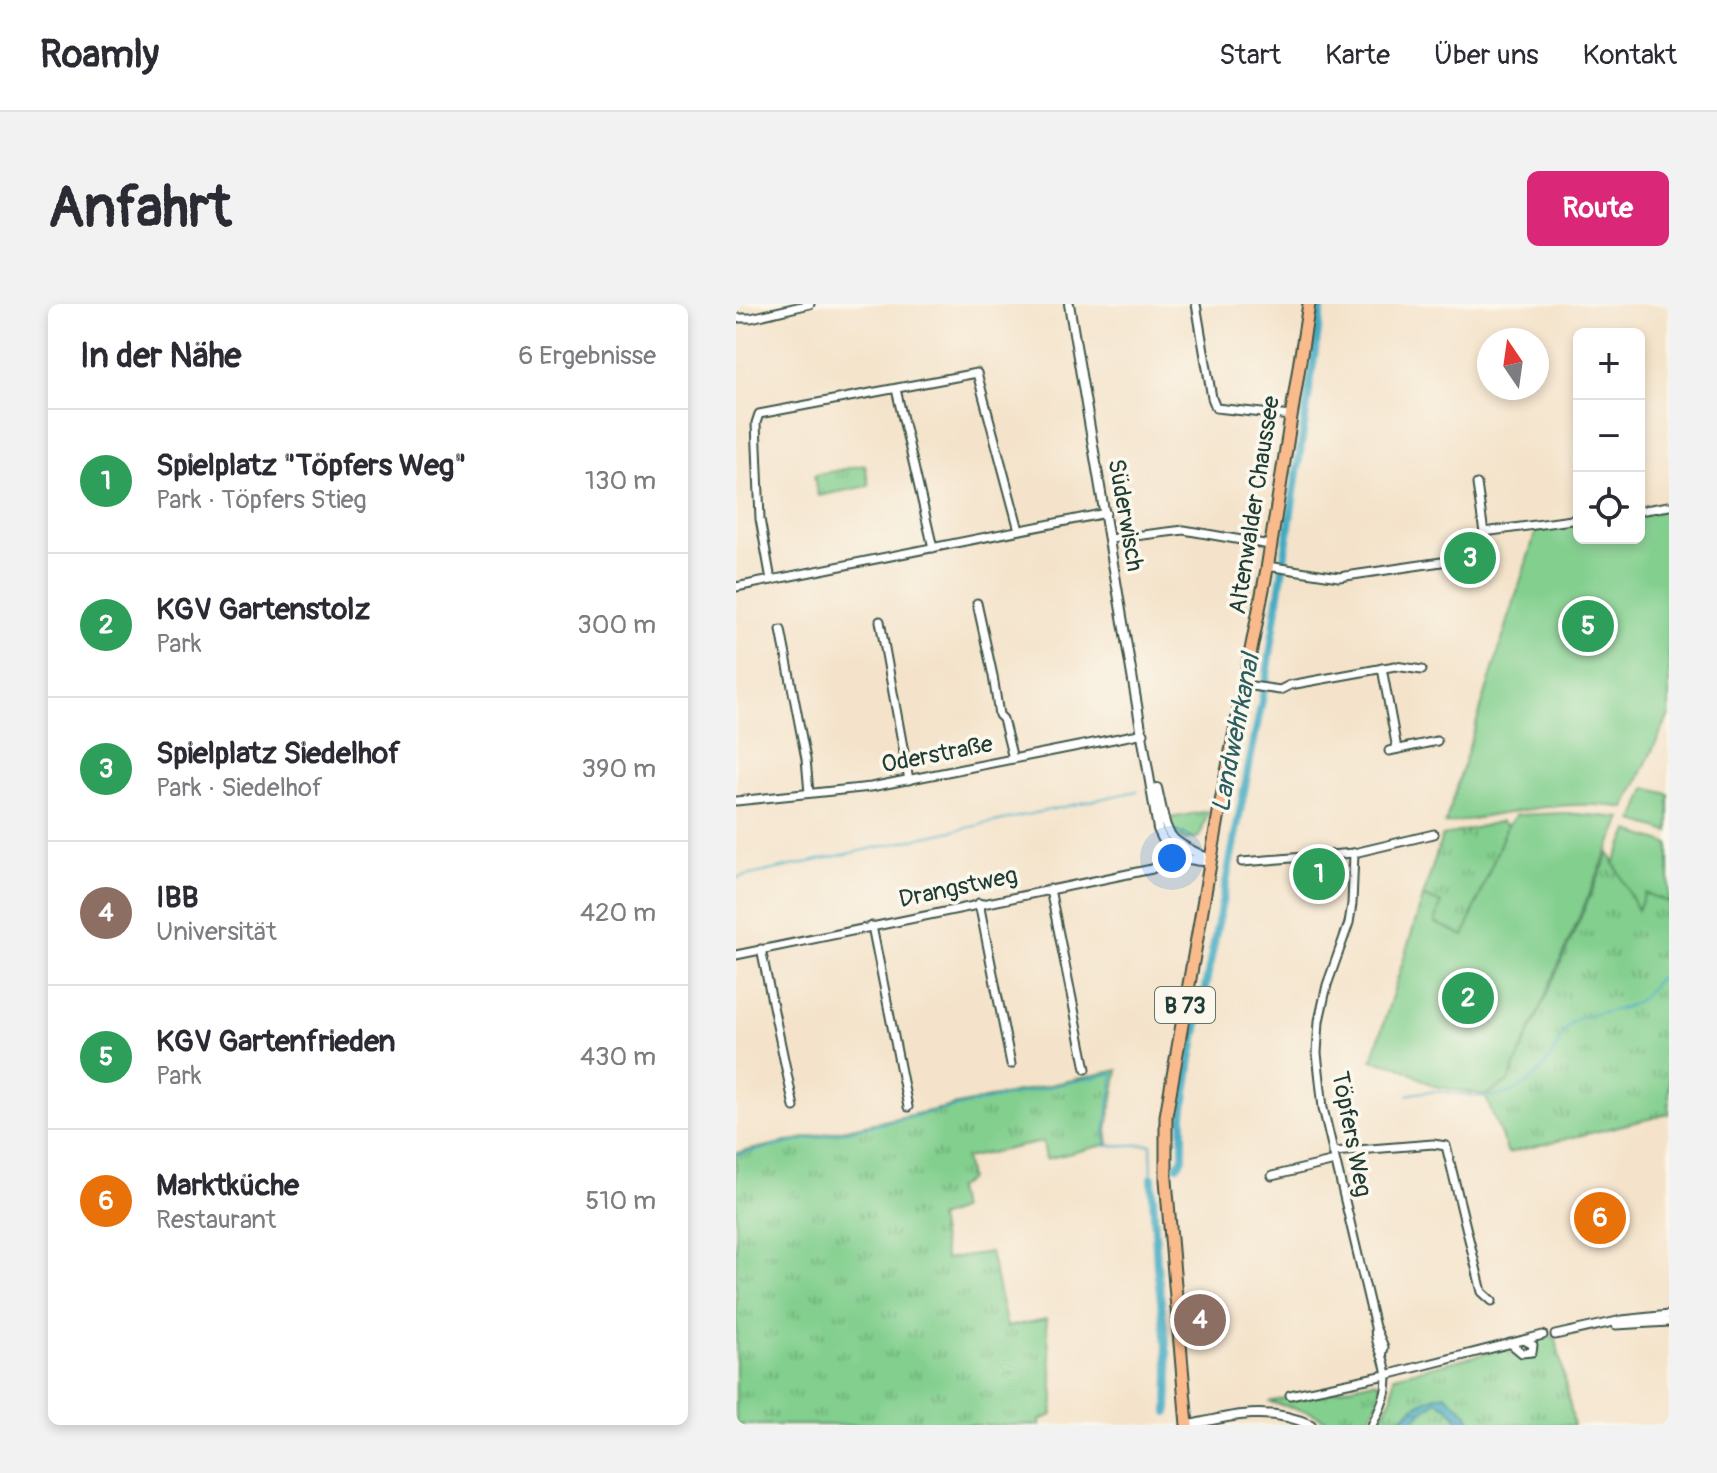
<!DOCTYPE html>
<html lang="de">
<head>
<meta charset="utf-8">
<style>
	:root { --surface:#fff; --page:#f2f2f3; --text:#2b2b33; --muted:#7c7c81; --line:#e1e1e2; --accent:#db2777 }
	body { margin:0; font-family:Pangolin,sans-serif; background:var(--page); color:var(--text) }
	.controls { position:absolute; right:24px; top:24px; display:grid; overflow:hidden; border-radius:12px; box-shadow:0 4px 12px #0003 }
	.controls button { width:72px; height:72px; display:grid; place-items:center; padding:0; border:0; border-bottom:2px solid var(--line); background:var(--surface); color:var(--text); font:40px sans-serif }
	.compass { position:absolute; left:741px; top:24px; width:72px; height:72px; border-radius:50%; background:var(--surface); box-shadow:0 4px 12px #0003; rotate:347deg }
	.you { position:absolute; left:436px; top:554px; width:28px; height:28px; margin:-20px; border:6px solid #fff; border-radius:50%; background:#1a73e8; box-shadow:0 0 0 12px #1a73e833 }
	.badge { display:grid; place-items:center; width:52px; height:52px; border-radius:50%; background:var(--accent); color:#fff; font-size:26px; font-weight:700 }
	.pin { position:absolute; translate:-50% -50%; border:4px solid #fff; box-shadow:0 2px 8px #0006 }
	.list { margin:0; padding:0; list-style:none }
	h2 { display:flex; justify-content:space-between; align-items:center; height:104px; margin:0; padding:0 32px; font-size:34px }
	h2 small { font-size:26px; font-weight:400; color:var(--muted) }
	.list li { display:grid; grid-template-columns:52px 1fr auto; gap:24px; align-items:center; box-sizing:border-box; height:144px; padding:0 32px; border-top:2px solid var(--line) }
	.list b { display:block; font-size:30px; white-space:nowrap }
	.list p { margin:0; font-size:26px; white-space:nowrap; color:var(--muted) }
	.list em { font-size:26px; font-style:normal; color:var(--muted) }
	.icon { flex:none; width:44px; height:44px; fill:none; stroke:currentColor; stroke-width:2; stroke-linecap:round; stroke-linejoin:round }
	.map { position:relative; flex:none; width:933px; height:1121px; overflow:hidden; border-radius:12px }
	header { display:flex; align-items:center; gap:48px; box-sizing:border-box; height:112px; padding:0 40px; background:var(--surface); border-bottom:2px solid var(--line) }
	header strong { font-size:38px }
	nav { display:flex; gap:44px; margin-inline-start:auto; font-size:28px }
	.intro { display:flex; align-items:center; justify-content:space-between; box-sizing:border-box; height:192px; padding:0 48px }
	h1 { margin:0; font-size:56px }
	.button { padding:20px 36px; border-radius:12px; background:var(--accent); color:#fff; font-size:28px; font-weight:700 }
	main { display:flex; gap:48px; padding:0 48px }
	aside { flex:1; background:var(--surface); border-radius:12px; box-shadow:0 4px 12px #0003 }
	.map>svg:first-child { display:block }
</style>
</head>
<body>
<header>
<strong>Roamly</strong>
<nav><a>Start</a><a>Karte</a><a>Über uns</a><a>Kontakt</a></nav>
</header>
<div class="intro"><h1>Anfahrt</h1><a class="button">Route</a></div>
<main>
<aside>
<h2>In der Nähe<small>6 Ergebnisse</small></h2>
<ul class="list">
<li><span class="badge" style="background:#2e9e5b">1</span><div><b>Spielplatz &quot;Töpfers Weg&quot;</b><p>Park · Töpfers Stieg</p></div><em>130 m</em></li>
<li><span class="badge" style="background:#2e9e5b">2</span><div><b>KGV Gartenstolz</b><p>Park</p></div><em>300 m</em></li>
<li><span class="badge" style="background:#2e9e5b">3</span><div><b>Spielplatz Siedelhof</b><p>Park · Siedelhof</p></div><em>390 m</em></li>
<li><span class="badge" style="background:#8d6e63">4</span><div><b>IBB</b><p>Universität</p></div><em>420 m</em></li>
<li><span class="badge" style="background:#2e9e5b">5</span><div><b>KGV Gartenfrieden</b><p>Park</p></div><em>430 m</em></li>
<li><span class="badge" style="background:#e8710a">6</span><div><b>Marktküche</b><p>Restaurant</p></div><em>510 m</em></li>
</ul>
</aside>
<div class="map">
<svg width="933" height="1121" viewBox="0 0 933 1121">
	<defs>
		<pattern id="grass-tufts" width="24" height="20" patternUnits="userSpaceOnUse" patternTransform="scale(2)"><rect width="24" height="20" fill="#82cf8e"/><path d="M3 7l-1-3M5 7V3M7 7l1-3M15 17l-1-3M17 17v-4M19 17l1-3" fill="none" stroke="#6aa975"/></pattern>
		<pattern id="water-waves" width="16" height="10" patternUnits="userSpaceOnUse" patternTransform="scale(2)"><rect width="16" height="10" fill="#42abc2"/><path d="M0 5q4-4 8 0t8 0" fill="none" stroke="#378c9e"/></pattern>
	</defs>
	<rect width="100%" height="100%" fill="#fbf7ec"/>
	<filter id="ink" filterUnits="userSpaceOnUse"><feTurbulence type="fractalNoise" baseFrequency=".0125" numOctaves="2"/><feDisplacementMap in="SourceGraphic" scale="16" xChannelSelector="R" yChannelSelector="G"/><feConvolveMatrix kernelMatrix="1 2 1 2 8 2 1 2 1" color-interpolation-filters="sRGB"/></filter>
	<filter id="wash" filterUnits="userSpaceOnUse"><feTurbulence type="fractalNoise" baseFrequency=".006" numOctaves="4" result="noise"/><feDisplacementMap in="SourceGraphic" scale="32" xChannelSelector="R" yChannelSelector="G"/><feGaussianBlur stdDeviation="1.8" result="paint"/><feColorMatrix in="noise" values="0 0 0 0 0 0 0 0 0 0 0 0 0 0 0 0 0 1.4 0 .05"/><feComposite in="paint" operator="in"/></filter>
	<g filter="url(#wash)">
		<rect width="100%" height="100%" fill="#f4e3ca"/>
		<g fill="url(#grass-tufts)" stroke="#508661" stroke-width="2">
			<polygon points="129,161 133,182 82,192 78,171"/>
			<polygon points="472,507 464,533 448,536 439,530 434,514"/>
			<polygon points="766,517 771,522 728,632 699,619 705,599 687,593 706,532"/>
			<polygon points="873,549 902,605 908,589 933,598 933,810 772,849 749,791 772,778"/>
			<polygon points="602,562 603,583 562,575 564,564"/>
			<polygon points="382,766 371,826 373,840 310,855 307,838 229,854 233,875 220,885 224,906 202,914 209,955 254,948 271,1023 310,1015 318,1094 316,1111 304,1116 304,1121 0,1121 0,849"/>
			<polygon points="814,1031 820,1035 838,1121 642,1121 656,1093 658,1072 771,1044 786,1053 802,1050 799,1034"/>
			<polygon points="638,1077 645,1080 645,1090 630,1121 600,1121 574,1108 533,1098 553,1093 555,1097"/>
		</g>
		<g fill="#82cf8e" stroke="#508661" stroke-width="2">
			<path d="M933,205V411L889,504C828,494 769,510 709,520L801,224L843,219V234H903V211Z"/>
			<polygon points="910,484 933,490 933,528 898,517"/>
			<polygon points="829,509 886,514 772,778 749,791 698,782 662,762 636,756 687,593 705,599 699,619 728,632 771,522 780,511"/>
			<polygon points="893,527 933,540 933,598 909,589 902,606 878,559"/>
		</g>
		<path fill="url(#water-waves)" stroke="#30747b" stroke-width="2" d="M709,1090L731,1109L737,1121H726L712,1103L701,1097L670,1121H657C671,1107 689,1093 709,1090Z"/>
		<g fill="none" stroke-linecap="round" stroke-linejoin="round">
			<g stroke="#42abc2" stroke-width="2">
				<polyline points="0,574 401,487"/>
				<path d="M672,791C722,776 755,816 803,769C818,754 822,732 837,717C857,706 887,710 904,695C916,686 917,674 933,671"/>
				<polyline points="0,851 378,769 369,827 370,842 415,840 416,874"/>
			</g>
			<g stroke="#42abc2" stroke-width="8">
				<polyline points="441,862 447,854 447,810 455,755 531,371 586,0"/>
				<polyline points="416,874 421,962 433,1067 432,1108"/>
			</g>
		</g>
	</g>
	<g filter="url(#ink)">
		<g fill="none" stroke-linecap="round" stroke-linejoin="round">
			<g stroke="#3f564a" stroke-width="11">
				<g id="minor">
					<polyline points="460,0 476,94 480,104 555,112"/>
					<polyline points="0,14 15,14 74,0"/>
					<polyline points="160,85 197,244"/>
					<polyline points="741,180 748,229"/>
					<polyline points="903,207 933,202"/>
					<polyline points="748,228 843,215"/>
					<polyline points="374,235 448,226 534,241"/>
					<polygon points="742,235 750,247 751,266 743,272 725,272 722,269 719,242 725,236"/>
					<polyline points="531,262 603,273 719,256"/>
					<polyline points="35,276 24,215 20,119 23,110 241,69 283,226"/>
					<polyline points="0,283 370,209"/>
					<polyline points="241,299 257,372 263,411 267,415 277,455"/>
					<polyline points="144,317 173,476"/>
					<polyline points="45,326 70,455 73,489"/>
					<polyline points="646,364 661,445"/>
					<polyline points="509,381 544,386 554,381 659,362 686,366"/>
					<polyline points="653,447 701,437"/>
					<polyline points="0,497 135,483 408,429"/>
					<path d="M618,549L616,600L613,619L591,681L583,717L581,749L587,804L639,1023C639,1036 643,1043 647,1054C656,1080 648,1098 636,1121"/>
					<polyline points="506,558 618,549 698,530"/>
					<polyline points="314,585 350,765"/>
					<polyline points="243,599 275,760"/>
					<polyline points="136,622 172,803"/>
					<polyline points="25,645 58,803"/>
					<polyline points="0,651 416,565 439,551 444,541"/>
					<polyline points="597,848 697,840 710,842 746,988 756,997"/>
					<polyline points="536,872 599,857"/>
					<polyline points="880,1021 933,1018"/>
					<polyline points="640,1025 648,1043 646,1052"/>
					<polyline points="819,1031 886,1016 933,1011"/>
					<polyline points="774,1039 786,1049 796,1048 797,1041 788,1036"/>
					<polyline points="554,1091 650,1071 807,1031"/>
				</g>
			</g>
			<g stroke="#3f564a" stroke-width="12">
				<g id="tertiary">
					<path d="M333,0L422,525C432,550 449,558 475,557"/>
					<path d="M421,484C433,536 426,532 475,556"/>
					<path d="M454,1121C496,1111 534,1102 575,1121"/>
				</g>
			</g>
			<g stroke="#3f564a" stroke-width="15">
				<polyline id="primary" points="451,1121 430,876 430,812 484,503 531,265 573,0"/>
			</g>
			<use href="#minor" stroke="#fff" stroke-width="7"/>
			<use href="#tertiary" stroke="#fff" stroke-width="8"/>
			<use href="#primary" stroke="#fabb8c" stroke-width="11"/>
		</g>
	</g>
	<g text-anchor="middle" stroke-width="7" stroke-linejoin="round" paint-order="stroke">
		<rect fill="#fbf7ec" stroke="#61756b" stroke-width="2" x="419" y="683" width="60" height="36" rx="6"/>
		<g font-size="22" font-weight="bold" fill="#1f3d34">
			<text x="449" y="709">B 73</text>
		</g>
		<g font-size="24" fill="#1f3d34" stroke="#fbf7ec">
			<text transform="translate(518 201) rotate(-81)" y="8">Altenwalder Chaussee</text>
			<text transform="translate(390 211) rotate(80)" y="8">Süderwisch</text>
			<text transform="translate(201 450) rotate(-11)" y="8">Oderstraße</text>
			<text transform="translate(222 583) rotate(-12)" y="8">Drangstweg</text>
			<text transform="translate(616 830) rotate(79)" y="8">Töpfers Weg</text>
		</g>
		<g font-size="26" font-style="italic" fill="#2a5e5f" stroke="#fbf7ec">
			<text transform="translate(499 429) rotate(-79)" y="9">Landwehrkanal</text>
		</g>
	</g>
</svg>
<div class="controls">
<button>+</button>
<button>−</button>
<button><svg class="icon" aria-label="locate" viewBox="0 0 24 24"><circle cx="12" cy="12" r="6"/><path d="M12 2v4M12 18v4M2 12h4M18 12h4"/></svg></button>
</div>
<svg class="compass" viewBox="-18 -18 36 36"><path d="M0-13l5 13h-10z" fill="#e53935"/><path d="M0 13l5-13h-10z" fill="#7c7c81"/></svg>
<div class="you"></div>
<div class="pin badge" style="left:583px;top:570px;background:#2e9e5b">1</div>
<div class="pin badge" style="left:732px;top:694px;background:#2e9e5b">2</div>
<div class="pin badge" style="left:734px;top:254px;background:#2e9e5b">3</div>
<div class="pin badge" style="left:464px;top:1016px;background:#8d6e63">4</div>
<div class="pin badge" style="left:852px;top:322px;background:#2e9e5b">5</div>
<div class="pin badge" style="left:864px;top:914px;background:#e8710a">6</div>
</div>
</main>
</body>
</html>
